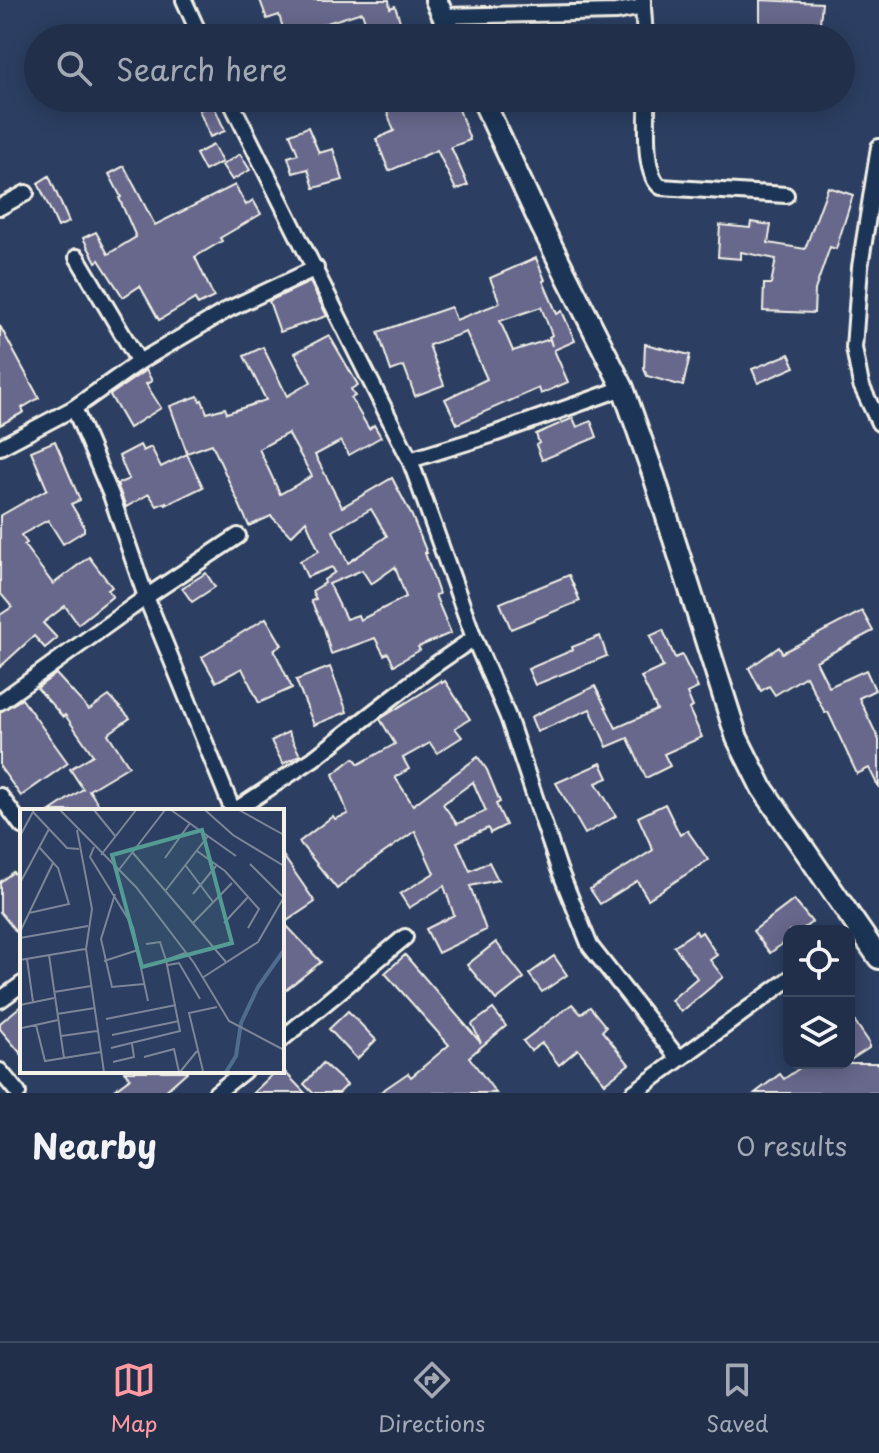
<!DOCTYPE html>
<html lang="en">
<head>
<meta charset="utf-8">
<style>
	:root { --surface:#212f4a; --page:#2d3b54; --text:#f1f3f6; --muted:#a2a9b5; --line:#3e4a62; --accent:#ff9aa2 }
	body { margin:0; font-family:"Playpen Sans",sans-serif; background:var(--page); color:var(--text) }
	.controls { position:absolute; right:24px; bottom:24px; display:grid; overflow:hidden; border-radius:16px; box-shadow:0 4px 20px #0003 }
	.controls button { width:72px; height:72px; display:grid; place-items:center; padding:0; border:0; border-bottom:2px solid var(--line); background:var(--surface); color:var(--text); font:40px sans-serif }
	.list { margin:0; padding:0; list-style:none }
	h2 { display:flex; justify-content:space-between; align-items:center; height:104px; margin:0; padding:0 32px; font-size:34px }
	h2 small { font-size:26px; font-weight:400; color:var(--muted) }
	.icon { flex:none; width:44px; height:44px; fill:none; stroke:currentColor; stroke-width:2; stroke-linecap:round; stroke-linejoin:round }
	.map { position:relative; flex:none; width:879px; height:1093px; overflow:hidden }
	.search { position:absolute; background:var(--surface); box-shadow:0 4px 20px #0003; left:24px; right:24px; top:24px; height:88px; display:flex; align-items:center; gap:20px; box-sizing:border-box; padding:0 28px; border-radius:44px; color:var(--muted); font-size:30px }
	.sheet { height:248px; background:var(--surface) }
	nav { display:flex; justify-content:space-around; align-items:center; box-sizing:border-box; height:112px; border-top:2px solid var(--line); background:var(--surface); font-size:22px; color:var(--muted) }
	nav a { display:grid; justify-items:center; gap:4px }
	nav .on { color:var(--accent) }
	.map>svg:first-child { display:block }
</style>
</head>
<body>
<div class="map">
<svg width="879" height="1093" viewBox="0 0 879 1093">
	<rect width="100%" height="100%" fill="#2c3f62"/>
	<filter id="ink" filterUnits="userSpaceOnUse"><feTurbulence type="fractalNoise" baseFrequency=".0125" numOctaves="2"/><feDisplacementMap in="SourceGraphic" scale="16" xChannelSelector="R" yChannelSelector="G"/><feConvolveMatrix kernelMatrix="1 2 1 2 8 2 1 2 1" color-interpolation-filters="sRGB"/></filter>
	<g filter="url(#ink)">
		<g fill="#67688d" stroke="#f4f1e8" stroke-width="2" fill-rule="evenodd">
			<polygon points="260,0 389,0 390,8 395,6 401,24 369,34 362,12 314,27 318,38 286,38 279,15 267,19"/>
			<polygon points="760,0 822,3 819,32 780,27 780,29 760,29"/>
			<polygon points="382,98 455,98 470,140 451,147 468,185 456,190 437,150 389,171 376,139 394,131"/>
			<polygon points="213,104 225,131 210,137 199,110"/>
			<polygon points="308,127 319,153 333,149 343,180 314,188 308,169 293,173 288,157 298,154 290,134"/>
			<polygon points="213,145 222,162 205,171 196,154"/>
			<polygon points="240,154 250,170 232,180 222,165"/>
			<polygon points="124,166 155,225 235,185 246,205 253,200 261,214 220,238 222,241 195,257 214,297 198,305 195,299 159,320 140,286 123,297 99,260 96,262 83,238 96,232 108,254 136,237 119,198 121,197 109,174"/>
			<polygon points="49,176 69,222 58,227 38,183"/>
			<polygon points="828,187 853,195 836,249 830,247 815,290 814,313 763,311 764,284 771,284 776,259 741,252 741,259 718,257 720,225 750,228 751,222 771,225 768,243 805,249"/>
			<path d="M536,258L545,280L543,281L557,314L562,311L575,341L554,350L568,382L541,394L539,388L457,424L445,399L487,379L466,332L429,345L444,385L415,396L404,366L391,371L378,332L451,307L456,320L500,303L490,278ZM541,307L552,335L549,337L552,346L550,339L513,351L500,321Z"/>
			<polygon points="310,282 327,316 280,332 269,301"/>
			<polygon points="0,326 39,398 22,408 24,412 0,425"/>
			<path d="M329,335L358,385L351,389L355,396L351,398L369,429L374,425L381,437L349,455L341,441L315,455L342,507L392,478L412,516L427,553H425L439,594L435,595L451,633L418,647L420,650L394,665L388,653L384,655L375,638L331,654L324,628L311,601L316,599L312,591L325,583L324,580L335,572L332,567L307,577L300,561L319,551L306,521L291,536L271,516L249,526L212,444L187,453L170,406L198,396L200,401L202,400L207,413L225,408L227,413L266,400L244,356L263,347L287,396L311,382L295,353ZM288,433L312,476L280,494L259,449ZM371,509L387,536L348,563L333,531ZM395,567L406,597L360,620L358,615L346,619L329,584L362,570L371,584Z"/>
			<polygon points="645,344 690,355 683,386 647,376 644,369"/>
			<polygon points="789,354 795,367 758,383 752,369"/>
			<polygon points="146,370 152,381 146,384 161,408 129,428 110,395"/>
			<polygon points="573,418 577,427 591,421 597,437 542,460 536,445 539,443 536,434"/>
			<polygon points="55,441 80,500 71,504 84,526 84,531 63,544 48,520 21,535 27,543 24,545 53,584 89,557 112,587 108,590 113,596 78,624 65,606 43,623 57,638 45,648 34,636 0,667 0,615 12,607 0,593 0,516 47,489 31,451"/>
			<polygon points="140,445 143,451 151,447 161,467 187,454 203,487 166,505 166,502 157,506 149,494 126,507 117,484 129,479 119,456"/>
			<polygon points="206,573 215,587 192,602 182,588"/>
			<polygon points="569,575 580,601 511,629 500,603"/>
			<polygon points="862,611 873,631 816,661 829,687 866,670 875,690 859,698 879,740 879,788 869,768 857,774 828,712 825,713 806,676 775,695 769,686 761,691 749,668 779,647 782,653"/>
			<polygon points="266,618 282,645 274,650 292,688 259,703 242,668 216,682 202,657"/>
			<polygon points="663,630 675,658 682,655 698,688 687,693 693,707 689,709 702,737 664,754 670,766 646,778 628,738 607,747 590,709 537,732 531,717 595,686 616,728 657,710 641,677 663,667 650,636"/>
			<polygon points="600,636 607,656 535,685 528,669 573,650 572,647"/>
			<polygon points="330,667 347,712 314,725 296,680"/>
			<polygon points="56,674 89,710 109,696 130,718 108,734 129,766 89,790 103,811 50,811 83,789 70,769 93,755 65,715 63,717 37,688"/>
			<path d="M441,681L442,683L445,681L470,719L455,728L462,737L437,753L430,743L403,758L409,769L395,777L413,805L478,757L487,770L500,802L496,804L506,825L490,833L488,828L457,842L470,871L489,862L498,880L470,886L486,930L438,953L426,929L454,915L444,886L409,908L400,894L434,873L415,831L361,869L337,889L299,842L333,816L335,819L348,814L333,774L354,758L359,764L395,744L380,719ZM473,782L486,811L457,824L443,804Z"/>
			<polygon points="22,699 68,763 21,796 0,767 0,712"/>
			<polygon points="288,732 300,755 283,764 271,741"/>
			<polygon points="601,763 608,778 596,783 616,816 585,834 556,783"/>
			<polygon points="665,804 680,835 687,830 708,860 648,899 637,881 600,904 590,889 653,850 638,817"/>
			<polygon points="282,854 315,902 284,923 321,962 282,993"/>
			<polygon points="13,872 22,884 22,939 0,912 0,882"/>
			<polygon points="794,900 812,922 800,931 789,931 789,939 770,953 753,931"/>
			<polygon points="696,931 698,935 702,932 717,955 710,960 723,977 681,1012 671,1000 697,978 674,946"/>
			<polygon points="496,942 524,978 496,1000 467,965"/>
			<polygon points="405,955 481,1043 472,1024 493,1009 506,1026 469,1057 496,1093 379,1093 408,1073 411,1077 449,1045 385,973"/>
			<polygon points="554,956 567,975 542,992 529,974"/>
			<polygon points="572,1004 581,1014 590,1007 606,1027 602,1031 629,1064 605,1083 578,1049 559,1065 542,1043 531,1051 523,1041"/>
			<polygon points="22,1005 22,1055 0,1029 0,1023"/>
			<polygon points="348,1011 376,1040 357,1059 329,1029"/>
			<polygon points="849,1013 869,1042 869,1048 849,1061"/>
			<polygon points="323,1063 347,1085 339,1093 313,1093 304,1084"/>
			<polygon points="807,1063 879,1063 879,1093 755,1093 780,1074 784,1079"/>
			<polygon points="282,1069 305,1093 253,1093 276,1071"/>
			<polygon points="124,1071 188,1071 163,1093 110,1093 130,1078"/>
		</g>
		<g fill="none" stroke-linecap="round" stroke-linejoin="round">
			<g stroke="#f4f1e8" stroke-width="20">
				<g id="street">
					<polyline points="184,0 201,38"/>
					<polyline points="643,7 645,38"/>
					<polyline points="443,16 616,12 643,7 643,0"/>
					<polyline points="229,98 410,460 474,638 508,717 559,869 590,946 678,1058"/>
					<path d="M647,98C648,121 642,174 661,187L786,195"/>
					<polyline points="879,147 860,267 854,348 861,385 879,423"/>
					<polyline points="0,207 26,193"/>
					<polyline points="77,257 139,362"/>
					<polyline points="74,408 111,495 146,597 233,811"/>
					<polyline points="0,447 74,408 139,362 229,309 316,268"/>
					<polyline points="410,460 491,435 623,388"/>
					<polyline points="0,702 146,597 238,536"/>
					<polyline points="0,796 22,826"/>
					<polyline points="234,811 313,759 429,669 474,638"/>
					<polyline points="0,1000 22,984"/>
					<polyline points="282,1039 405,937"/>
					<polyline points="0,1071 18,1093"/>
					<polyline points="216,1093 244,1071"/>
					<polyline points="633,1093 789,979"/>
				</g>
			</g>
			<g stroke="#f4f1e8" stroke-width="26">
				<g id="secondary">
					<polyline points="436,0 453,38"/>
					<polyline points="482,98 542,227 623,388 654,476 737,738 762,788 879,958"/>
				</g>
			</g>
			<use href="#street" stroke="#1d3557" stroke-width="14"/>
			<use href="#secondary" stroke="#1d3557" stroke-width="20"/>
		</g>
	</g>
	<g transform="translate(20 809)">
		<rect width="264" height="264" fill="#2c3f62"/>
		<path fill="none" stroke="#506d8f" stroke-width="4" d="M206,263L216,247L221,214L238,178L264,141"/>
		<path fill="none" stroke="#7c8698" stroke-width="2" d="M40,1L116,78L174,154L209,212L264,241M74,1L96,28M151,1L216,47M185,1L213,26L264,57M219,1L264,26M13,3L47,39L59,40M57,21L72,100L66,140L84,263M0,27L14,1M74,38L70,48L113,118L118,141L84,152M177,42L205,62L239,100L228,119M113,44L206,153M81,46L116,1M145,49L170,14M230,55L264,89M166,57L193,93M98,62L145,1M0,74L29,20M146,81L188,27M95,85L81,130L92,178L124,175M173,85L196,57M9,104L49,95L38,59L19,38M204,114L228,88M172,115L212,74M0,123L33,54M0,129L68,117M126,135L140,133L146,151M118,145L128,192M29,146L44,249M7,150L13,193M0,151L65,140M148,156L159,154L180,190M182,169L238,133L264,88M34,183L71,177M0,196L34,189M37,205L75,199M86,210L156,196M16,216L25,252L81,243M2,219L38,211M92,226L159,212M41,227L77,222M91,239L160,222L146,151L165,144M124,248L154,240L159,263M93,253L114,248L112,235M183,262L169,204L197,198M160,263L177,242"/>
		<path fill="#549b93" fill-opacity="0.15" stroke="#549b93" stroke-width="4" d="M182,21L212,134L122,158L92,46Z"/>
		<rect width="264" height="264" fill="none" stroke="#f4f1e8" stroke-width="4"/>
	</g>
</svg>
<div class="controls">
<button><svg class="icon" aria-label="locate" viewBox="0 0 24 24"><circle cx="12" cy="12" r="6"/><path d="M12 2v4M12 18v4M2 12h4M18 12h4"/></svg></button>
<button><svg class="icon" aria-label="layers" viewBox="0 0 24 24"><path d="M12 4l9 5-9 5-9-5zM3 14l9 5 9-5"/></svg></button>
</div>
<div class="search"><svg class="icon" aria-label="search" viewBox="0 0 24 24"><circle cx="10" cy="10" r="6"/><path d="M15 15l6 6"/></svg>Search here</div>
</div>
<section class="sheet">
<h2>Nearby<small>0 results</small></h2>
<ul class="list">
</ul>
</section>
<nav>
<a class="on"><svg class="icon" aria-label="map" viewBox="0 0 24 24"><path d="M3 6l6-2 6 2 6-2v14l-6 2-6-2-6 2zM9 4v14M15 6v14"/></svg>Map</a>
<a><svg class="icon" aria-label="directions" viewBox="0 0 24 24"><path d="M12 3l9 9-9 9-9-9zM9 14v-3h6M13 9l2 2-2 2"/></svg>Directions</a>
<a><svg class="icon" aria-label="saved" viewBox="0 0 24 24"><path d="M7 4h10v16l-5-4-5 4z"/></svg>Saved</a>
</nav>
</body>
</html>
